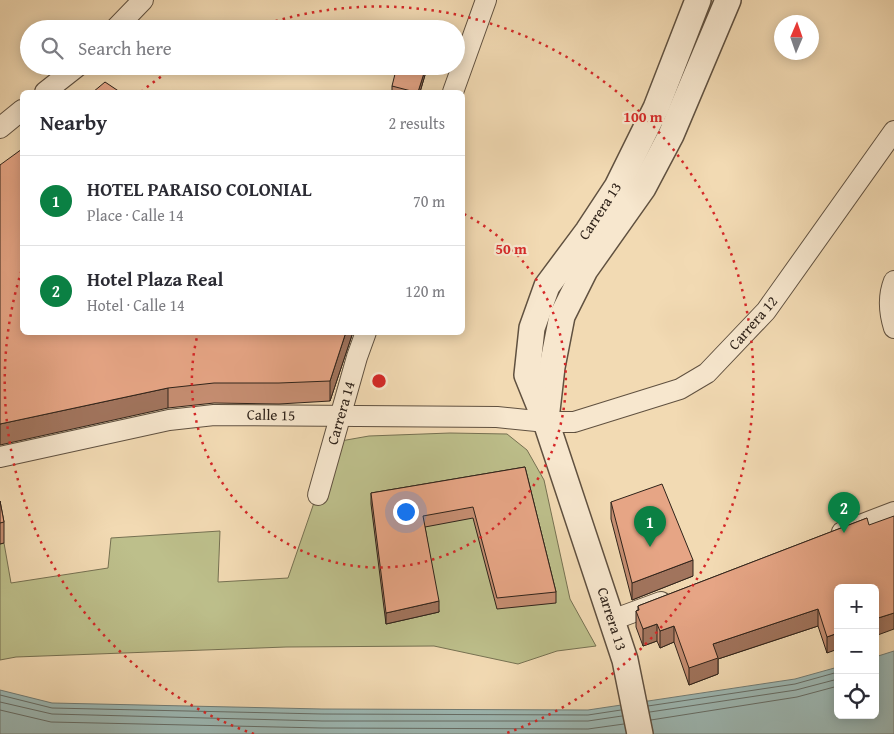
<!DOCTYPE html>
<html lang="en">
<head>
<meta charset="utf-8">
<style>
	:root { --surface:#fff; --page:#f7f7f7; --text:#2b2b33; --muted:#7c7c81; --line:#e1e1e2; --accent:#0b8043 }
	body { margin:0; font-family:"Gentium Book Plus",serif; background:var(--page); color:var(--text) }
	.controls { position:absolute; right:15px; bottom:15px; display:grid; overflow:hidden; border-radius:8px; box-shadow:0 2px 12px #0003 }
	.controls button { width:45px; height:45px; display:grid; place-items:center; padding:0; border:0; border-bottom:1px solid var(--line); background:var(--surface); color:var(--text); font:25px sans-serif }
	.compass { position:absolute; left:774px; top:15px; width:45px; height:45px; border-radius:50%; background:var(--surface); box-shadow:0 2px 12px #0003; rotate:2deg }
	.you { position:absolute; left:405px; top:511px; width:18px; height:18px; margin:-12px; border:4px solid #fff; border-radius:50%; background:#1a73e8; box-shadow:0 0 0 8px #1a73e833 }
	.badge { display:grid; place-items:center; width:32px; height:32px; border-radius:50%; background:var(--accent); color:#fff; font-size:16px; font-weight:700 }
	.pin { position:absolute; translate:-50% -41px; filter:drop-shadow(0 1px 2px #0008) }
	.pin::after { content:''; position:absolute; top:26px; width:18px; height:15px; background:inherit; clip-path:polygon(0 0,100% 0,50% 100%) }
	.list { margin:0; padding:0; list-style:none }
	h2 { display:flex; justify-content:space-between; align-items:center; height:65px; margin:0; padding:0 20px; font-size:21px }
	h2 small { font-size:16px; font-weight:400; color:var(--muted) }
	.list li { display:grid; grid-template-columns:32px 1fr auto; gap:15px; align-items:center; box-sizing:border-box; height:90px; padding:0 20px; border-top:1px solid var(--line) }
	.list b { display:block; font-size:19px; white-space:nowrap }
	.list p { margin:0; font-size:16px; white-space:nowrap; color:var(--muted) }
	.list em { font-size:16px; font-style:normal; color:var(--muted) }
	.icon { flex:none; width:28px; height:28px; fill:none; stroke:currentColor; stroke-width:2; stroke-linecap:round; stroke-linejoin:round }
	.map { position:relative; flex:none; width:894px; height:734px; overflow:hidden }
	.search { position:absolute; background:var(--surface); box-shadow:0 2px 12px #0003; left:20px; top:20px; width:445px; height:55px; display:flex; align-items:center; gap:12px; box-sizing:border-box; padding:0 18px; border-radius:28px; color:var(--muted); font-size:19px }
	.panel { position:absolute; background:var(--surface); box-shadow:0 2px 12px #0003; left:20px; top:90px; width:445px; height:245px; border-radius:8px }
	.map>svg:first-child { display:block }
</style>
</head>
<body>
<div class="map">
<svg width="894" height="734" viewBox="0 0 894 734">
	<rect width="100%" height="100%" fill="#f2dab3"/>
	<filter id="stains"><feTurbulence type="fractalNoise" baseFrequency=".004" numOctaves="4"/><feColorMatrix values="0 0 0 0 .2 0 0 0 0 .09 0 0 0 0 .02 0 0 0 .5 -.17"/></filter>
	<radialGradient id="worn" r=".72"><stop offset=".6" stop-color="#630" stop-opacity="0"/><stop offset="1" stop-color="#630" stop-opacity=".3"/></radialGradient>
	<polygon fill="#bdbf8b" stroke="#767152" points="450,433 507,434 527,450 544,480 570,599 596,646 557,651 518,664 434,646 286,647 16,657 0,660 0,544 4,543 11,583 108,568 111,538 220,531 218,582 288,578 335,442 369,436"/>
	<polygon fill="#9db9b5" stroke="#717d77" points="894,651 894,734 0,734 0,690 52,703 322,709 588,710 795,679 838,667 838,715 875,715 875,657"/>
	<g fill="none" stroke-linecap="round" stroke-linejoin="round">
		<g stroke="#666e68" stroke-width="1">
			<polyline points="0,695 52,708 322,714 588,715 621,710"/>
			<polyline points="0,702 52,714 322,721 588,721 622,716"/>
			<polyline points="648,706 795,684 838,672"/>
			<polyline points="0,710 51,722 322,728 588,729 624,724"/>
			<polyline points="650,712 796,690 838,679"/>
			<polyline points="651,720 797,697 838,686"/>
		</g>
		<g stroke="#605140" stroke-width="22">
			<g id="minor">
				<polyline points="115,29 143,0"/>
				<polyline points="45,92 78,66"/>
				<polyline points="453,92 486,0"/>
				<polyline points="0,128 22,110"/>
				<path d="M894,281C888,296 889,312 894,328"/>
				<polyline points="0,457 169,420 214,415 497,417 546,422 574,422 680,389 707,373 766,311 894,131"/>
				<polyline points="318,495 357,357 366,332"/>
				<polyline points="842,532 894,512"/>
				<polyline points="612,620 661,602"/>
			</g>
		</g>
		<g stroke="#605140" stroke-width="28">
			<g id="tertiary">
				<polyline points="546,419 552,367 562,316 585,270 643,188 671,135 728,0"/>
				<polyline points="640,734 625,660 546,422 527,375 532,328 547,286 588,231 617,187 656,108 698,0"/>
			</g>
		</g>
		<use href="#minor" stroke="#f7e7ce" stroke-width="20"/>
		<use href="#tertiary" stroke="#f7e7ce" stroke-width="25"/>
	</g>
	<g fill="#c68e72" stroke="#2f231a">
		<polygon points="425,75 420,92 392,92 392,86"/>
		<polygon points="0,165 353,332 330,401 279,404 214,403 168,408"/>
		<polygon points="525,467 556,592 556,603 497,609 473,518 425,527 439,612 386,624 371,504 371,493"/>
		<polygon points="0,501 4,522 4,543 0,544"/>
		<polygon points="611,502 693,576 632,600 611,519"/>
		<polygon points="867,518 827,653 818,626 718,659 718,674 689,685 674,642 660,648 657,641 643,646 636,627 636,611 638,610 638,606"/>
	</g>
	<g fill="#a1745d" stroke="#2f231a">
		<polygon points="425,70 425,75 420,92 418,92"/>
		<polygon points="346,332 353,332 330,401 330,381"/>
		<polygon points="168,388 168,408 0,445 0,424"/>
		<polygon points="693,560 693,576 632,600 632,583"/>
		<polygon points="439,601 439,612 386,624 386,613"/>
		<polygon points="818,609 818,626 718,659 718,674 689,685 689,668 713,644"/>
		<polygon points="894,613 894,629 875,636 875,619"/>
		<polygon points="657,624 657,641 643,646 643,629"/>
		<polygon points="674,626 674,642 660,648 660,631"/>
		<polygon points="838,633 838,649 827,653 827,637"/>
	</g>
	<g fill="#e6a585" stroke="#2f231a">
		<polygon points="397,66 413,66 425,70 418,92 415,92 392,86"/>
		<polygon points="105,82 120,92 93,92"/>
		<polygon points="22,149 22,332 346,332 330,381 279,383 214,383 168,388 0,424 0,165"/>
		<polygon points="525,467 556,592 497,598 473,507 423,516 439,601 386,613 371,493"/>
		<polygon points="662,484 693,560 632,583 611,502"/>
		<polygon points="0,501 4,522 0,523"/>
		<polygon points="894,516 894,613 875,619 875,588 838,588 838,633 827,637 818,609 713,644 718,658 689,668 674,626 660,631 657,624 643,629 636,611 639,610 638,606 867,518 869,525"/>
	</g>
	<g fill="none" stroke="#d62828" stroke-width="2.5" stroke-dasharray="2.5 5">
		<path d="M464 214A187 187 0 1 1 198 333"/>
		<path d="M254 734A374 374 0 0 1 22 269M141 92A374 374 0 0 1 175 67M254 28A374 374 0 1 1 504 734"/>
	</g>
	<g text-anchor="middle" stroke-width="4.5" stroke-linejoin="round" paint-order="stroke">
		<g font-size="15" fill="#2f231a" stroke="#f7e7ce">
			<text transform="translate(600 211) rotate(-57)" y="5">Carrera 13</text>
			<text transform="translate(753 323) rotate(-49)" y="5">Carrera 12</text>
			<text transform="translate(341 413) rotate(-74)" y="5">Carrera 14</text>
			<text transform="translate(271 415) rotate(1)" y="5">Calle 15</text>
			<text transform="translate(612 619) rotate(72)" y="5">Carrera 13</text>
		</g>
	</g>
	<circle cx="379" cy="381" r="8" fill="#d62828" stroke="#f7e7ce" stroke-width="2.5"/>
	<g font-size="15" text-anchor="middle" font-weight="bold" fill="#d62828" stroke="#f7e7ce" stroke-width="4.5" stroke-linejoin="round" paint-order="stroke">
		<text x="643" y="122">100 m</text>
		<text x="511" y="254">50 m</text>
	</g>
	<rect width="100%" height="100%" filter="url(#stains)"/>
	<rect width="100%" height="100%" fill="url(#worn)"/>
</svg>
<div class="controls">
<button>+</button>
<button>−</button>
<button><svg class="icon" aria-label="locate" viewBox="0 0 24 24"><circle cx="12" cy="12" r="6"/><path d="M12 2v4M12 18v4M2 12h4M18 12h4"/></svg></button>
</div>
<svg class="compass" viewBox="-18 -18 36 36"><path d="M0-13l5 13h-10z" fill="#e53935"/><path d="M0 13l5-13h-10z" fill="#7c7c81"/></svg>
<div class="you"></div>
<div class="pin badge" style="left:650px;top:547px">1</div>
<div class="pin badge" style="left:844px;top:533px">2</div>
<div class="search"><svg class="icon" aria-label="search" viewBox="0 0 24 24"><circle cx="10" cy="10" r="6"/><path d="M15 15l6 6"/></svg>Search here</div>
<section class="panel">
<h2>Nearby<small>2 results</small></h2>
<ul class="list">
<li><span class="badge">1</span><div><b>HOTEL PARAISO COLONIAL</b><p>Place · Calle 14</p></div><em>70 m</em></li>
<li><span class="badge">2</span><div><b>Hotel Plaza Real</b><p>Hotel · Calle 14</p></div><em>120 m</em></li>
</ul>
</section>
</div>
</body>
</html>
